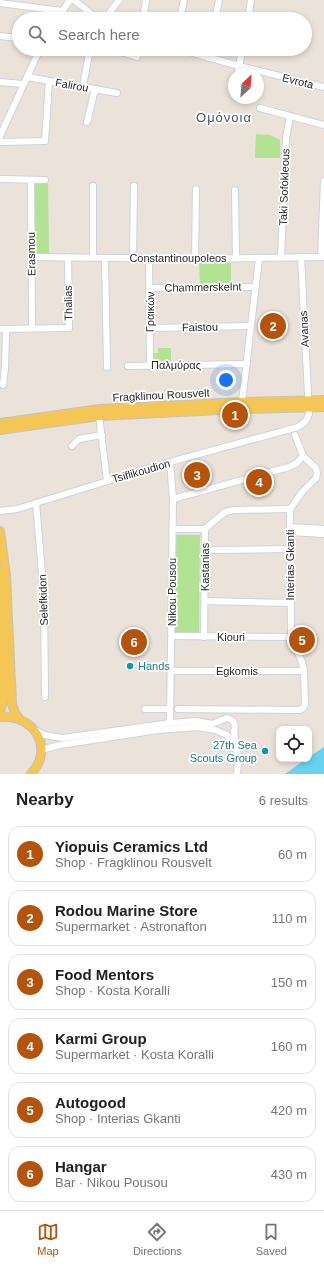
<!DOCTYPE html>
<html lang="en">
<head>
<meta charset="utf-8">
<style>
	:root { --surface:#fff; --page:#f6f6f6; --text:#222; --muted:#767676; --line:#e0e0e0; --accent:#b45309 }
	body { margin:0; font-family:Helvetica,sans-serif; background:var(--page); color:var(--text) }
	.controls { position:absolute; right:12px; bottom:12px; display:grid; overflow:hidden; border-radius:8px; box-shadow:0 2px 6px #0003 }
	.controls button { width:36px; height:36px; display:grid; place-items:center; padding:0; border:0; border-bottom:1px solid var(--line); background:var(--surface); color:var(--text); font:20px sans-serif }
	.compass { position:absolute; left:228px; top:68px; width:36px; height:36px; border-radius:50%; background:var(--surface); box-shadow:0 2px 6px #0003; rotate:26deg }
	.you { position:absolute; left:226px; top:380px; width:14px; height:14px; margin:-10px; border:3px solid #fff; border-radius:50%; background:#1a73e8; box-shadow:0 0 0 6px #1a73e833 }
	.badge { display:grid; place-items:center; width:26px; height:26px; border-radius:50%; background:var(--accent); color:#fff; font-size:13px; font-weight:700 }
	.pin { position:absolute; translate:-50% -50%; border:2px solid #fff; box-shadow:0 1px 4px #0006 }
	.list { margin:0; padding:0; list-style:none }
	h2 { display:flex; justify-content:space-between; align-items:center; height:52px; margin:0; padding:0 16px; font-size:17px }
	h2 small { font-size:13px; font-weight:400; color:var(--muted) }
	.list li { display:grid; grid-template-columns:26px 1fr auto; gap:12px; align-items:center; box-sizing:border-box; height:56px; margin:0 8px 8px; padding:0 8px; border:1px solid var(--line); border-radius:12px }
	.list b { display:block; font-size:15px; white-space:nowrap }
	.list p { margin:0; font-size:13px; white-space:nowrap; color:var(--muted) }
	.list em { font-size:13px; font-style:normal; color:var(--muted) }
	.icon { flex:none; width:22px; height:22px; fill:none; stroke:currentColor; stroke-width:2; stroke-linecap:round; stroke-linejoin:round }
	.map { position:relative; flex:none; width:324px; height:774px; overflow:hidden }
	.search { position:absolute; background:var(--surface); box-shadow:0 2px 6px #0003; left:12px; right:12px; top:12px; height:44px; display:flex; align-items:center; gap:10px; box-sizing:border-box; padding:0 14px; border-radius:22px; color:var(--muted); font-size:15px }
	.sheet { height:436px; background:var(--surface) }
	nav { display:flex; justify-content:space-around; align-items:center; box-sizing:border-box; height:56px; border-top:1px solid var(--line); background:var(--surface); font-size:11px; color:var(--muted) }
	nav a { display:grid; justify-items:center; gap:2px }
	nav .on { color:var(--accent) }
	.map>svg:first-child { display:block }
</style>
</head>
<body>
<div class="map">
<svg width="324" height="774" viewBox="0 0 324 774">
	<rect width="100%" height="100%" fill="#ebe2d9"/>
	<g fill="#b2e393">
		<polygon points="256,134 270,135 280,140 280,158 255,158"/>
		<polygon points="36,183 48,183 49,255 39,255 34,251 34,187"/>
		<polygon points="199,262 231,263 231,285 200,286"/>
		<polygon points="158,348 171,348 171,365 153,363 152,353 158,353"/>
		<polygon points="175,535 200,535 199,633 174,632"/>
	</g>
	<polygon fill="#68d3f0" points="324,747 324,774 285,774 306,759 309,759 309,757"/>
	<g fill="none" stroke-linecap="round" stroke-linejoin="round">
		<g stroke="#ced3e1" stroke-width="8">
			<g id="minor">
				<polyline points="74,0 98,19"/>
				<polyline points="0,3 61,11"/>
				<polyline points="57,19 70,0"/>
				<polyline points="105,19 119,0"/>
				<polyline points="143,19 146,0"/>
				<polyline points="180,19 184,0"/>
				<polyline points="215,19 219,0"/>
				<polyline points="248,19 251,0"/>
				<polyline points="0,36 19,38"/>
				<polyline points="112,49 137,57 138,49"/>
				<polyline points="179,49 239,66 324,87"/>
				<polyline points="209,58 210,49"/>
				<polyline points="238,74 242,49"/>
				<polyline points="27,77 117,93"/>
				<polyline points="0,82 23,84"/>
				<polyline points="83,86 90,49"/>
				<polyline points="260,108 324,125"/>
				<polyline points="87,122 95,89"/>
				<polyline points="0,136 40,49"/>
				<polyline points="0,142 45,141 49,81"/>
				<polyline points="0,179 45,180"/>
				<polyline points="31,180 32,328"/>
				<polyline points="235,190 236,258"/>
				<polyline points="31,257 195,259 324,257"/>
				<polyline points="93,257 93,186"/>
				<polyline points="281,257 286,138 290,117"/>
				<polyline points="321,257 324,181"/>
				<polyline points="105,258 107,367"/>
				<polyline points="133,258 134,186"/>
				<polyline points="149,258 150,366"/>
				<polyline points="195,259 196,189"/>
				<polyline points="150,288 255,287"/>
				<polyline points="150,328 251,326"/>
				<polyline points="0,329 69,328 68,257"/>
				<polyline points="128,366 247,364"/>
				<polyline points="3,385 5,368 6,330"/>
				<polyline points="242,402 259,258"/>
				<polyline points="99,416 107,481"/>
				<polyline points="72,446 79,439 102,435"/>
				<polyline points="173,499 289,467 297,463 303,456"/>
				<polyline points="36,503 44,596 45,697"/>
				<path d="M0,511L17,509L36,503L170,462L298,427C304,423 307,421 309,414L301,257"/>
				<polyline points="290,527 324,529"/>
				<polyline points="172,529 205,529 204,637"/>
				<polyline points="205,529 225,512 234,510 290,509"/>
				<polyline points="290,532 324,534"/>
				<polyline points="205,550 290,549"/>
				<polyline points="205,601 291,603"/>
				<polyline points="172,636 291,637"/>
				<polyline points="171,671 304,671"/>
				<polyline points="145,709 170,709"/>
				<polyline points="178,709 300,710 303,708 305,705 304,671 302,662 291,637 290,509 303,491 316,478 317,473 316,468 303,456 295,435"/>
				<polyline points="170,723 173,499 170,462"/>
				<path d="M34,729L44,735L63,738L170,723L196,721L212,724L227,718C230,719 233,720 234,723C236,727 234,729 234,733C237,749 239,757 237,774"/>
				<polyline points="41,750 60,745 158,730 197,727 215,730 227,735 233,743 235,749"/>
			</g>
		</g>
		<g stroke="#c3c3c3" stroke-width="10">
			<g id="major">
				<polyline points="0,423 100,409 242,402 324,400"/>
				<polyline points="0,430 99,416 241,409 324,407"/>
				<polyline points="0,531 6,575 12,704 15,713 19,718"/>
				<polyline points="0,572 4,697 0,712"/>
				<path d="M0,717C34,714 55,748 31,774"/>
			</g>
		</g>
		<use href="#minor" stroke="#fff" stroke-width="6"/>
		<use href="#major" stroke="#f3c656" stroke-width="8"/>
	</g>
	<g fill="#0f9aa8" stroke="#fff" stroke-width="1.5">
		<circle cx="130" cy="666" r="4"/>
		<circle cx="265" cy="751" r="4"/>
	</g>
	<g text-anchor="middle" stroke-width="3.5" stroke-linejoin="round" paint-order="stroke">
		<g font-size="11" fill="#282828" stroke="#fff">
			<text transform="translate(298 81) rotate(14)" y="4">Evrota</text>
			<text transform="translate(72 85) rotate(10)" y="4">Falirou</text>
			<text transform="translate(284 187) rotate(-88)" y="4">Taki Sofokleous</text>
			<text transform="translate(31 254) rotate(-91)" y="4">Erasmou</text>
			<text x="178" y="262">Constantinoupoleos</text>
			<text transform="translate(203 287) rotate(-1)" y="4">Chammerskelnt</text>
			<text transform="translate(68 303) rotate(-91)" y="4">Thalias</text>
			<text transform="translate(150 312) rotate(-89)" y="4">Γραικών</text>
			<text transform="translate(200 327) rotate(-1)" y="4">Faistou</text>
			<text transform="translate(304 329) rotate(-93)" y="4">Avanas</text>
			<text x="176" y="369">Παλμύρας</text>
			<text transform="translate(161 395) rotate(-3)" y="4">Fragklinou Rousvelt</text>
			<text transform="translate(141 471) rotate(-16)" y="4">Tsiflikoudion</text>
			<text transform="translate(290 565) rotate(-90)" y="4">Interias Gkanti</text>
			<text transform="translate(205 567) rotate(-90)" y="4">Kastanias</text>
			<text transform="translate(172 592) rotate(-90)" y="4">Nikou Pousou</text>
			<text transform="translate(43 600) rotate(-92)" y="4">Selefkidon</text>
			<text x="231" y="641">Kiouri</text>
			<text x="237" y="675">Egkomis</text>
		</g>
		<g font-size="11" fill="#0d838f" stroke="#fff" text-anchor="start">
			<text x="138" y="670">Hands</text>
			<text x="257" y="749" text-anchor="end">27th Sea<tspan x="257" dy="13">Scouts Group</tspan></text>
		</g>
		<g font-size="13" letter-spacing="1" fill="#485379" stroke="#fff">
			<text x="224" y="122">Ομόνοια</text>
		</g>
	</g>
</svg>
<div class="controls">
<button><svg class="icon" aria-label="locate" viewBox="0 0 24 24"><circle cx="12" cy="12" r="6"/><path d="M12 2v4M12 18v4M2 12h4M18 12h4"/></svg></button>
</div>
<svg class="compass" viewBox="-18 -18 36 36"><path d="M0-13l5 13h-10z" fill="#e53935"/><path d="M0 13l5-13h-10z" fill="#767676"/></svg>
<div class="you"></div>
<div class="pin badge" style="left:235px;top:415px">1</div>
<div class="pin badge" style="left:273px;top:326px">2</div>
<div class="pin badge" style="left:197px;top:475px">3</div>
<div class="pin badge" style="left:259px;top:482px">4</div>
<div class="pin badge" style="left:302px;top:640px">5</div>
<div class="pin badge" style="left:134px;top:642px">6</div>
<div class="search"><svg class="icon" aria-label="search" viewBox="0 0 24 24"><circle cx="10" cy="10" r="6"/><path d="M15 15l6 6"/></svg>Search here</div>
</div>
<section class="sheet">
<h2>Nearby<small>6 results</small></h2>
<ul class="list">
<li><span class="badge">1</span><div><b>Yiopuis Ceramics Ltd</b><p>Shop · Fragklinou Rousvelt</p></div><em>60 m</em></li>
<li><span class="badge">2</span><div><b>Rodou Marine Store</b><p>Supermarket · Astronafton</p></div><em>110 m</em></li>
<li><span class="badge">3</span><div><b>Food Mentors</b><p>Shop · Kosta Koralli</p></div><em>150 m</em></li>
<li><span class="badge">4</span><div><b>Karmi Group</b><p>Supermarket · Kosta Koralli</p></div><em>160 m</em></li>
<li><span class="badge">5</span><div><b>Autogood</b><p>Shop · Interias Gkanti</p></div><em>420 m</em></li>
<li><span class="badge">6</span><div><b>Hangar</b><p>Bar · Nikou Pousou</p></div><em>430 m</em></li>
</ul>
</section>
<nav>
<a class="on"><svg class="icon" aria-label="map" viewBox="0 0 24 24"><path d="M3 6l6-2 6 2 6-2v14l-6 2-6-2-6 2zM9 4v14M15 6v14"/></svg>Map</a>
<a><svg class="icon" aria-label="directions" viewBox="0 0 24 24"><path d="M12 3l9 9-9 9-9-9zM9 14v-3h6M13 9l2 2-2 2"/></svg>Directions</a>
<a><svg class="icon" aria-label="saved" viewBox="0 0 24 24"><path d="M7 4h10v16l-5-4-5 4z"/></svg>Saved</a>
</nav>
</body>
</html>
